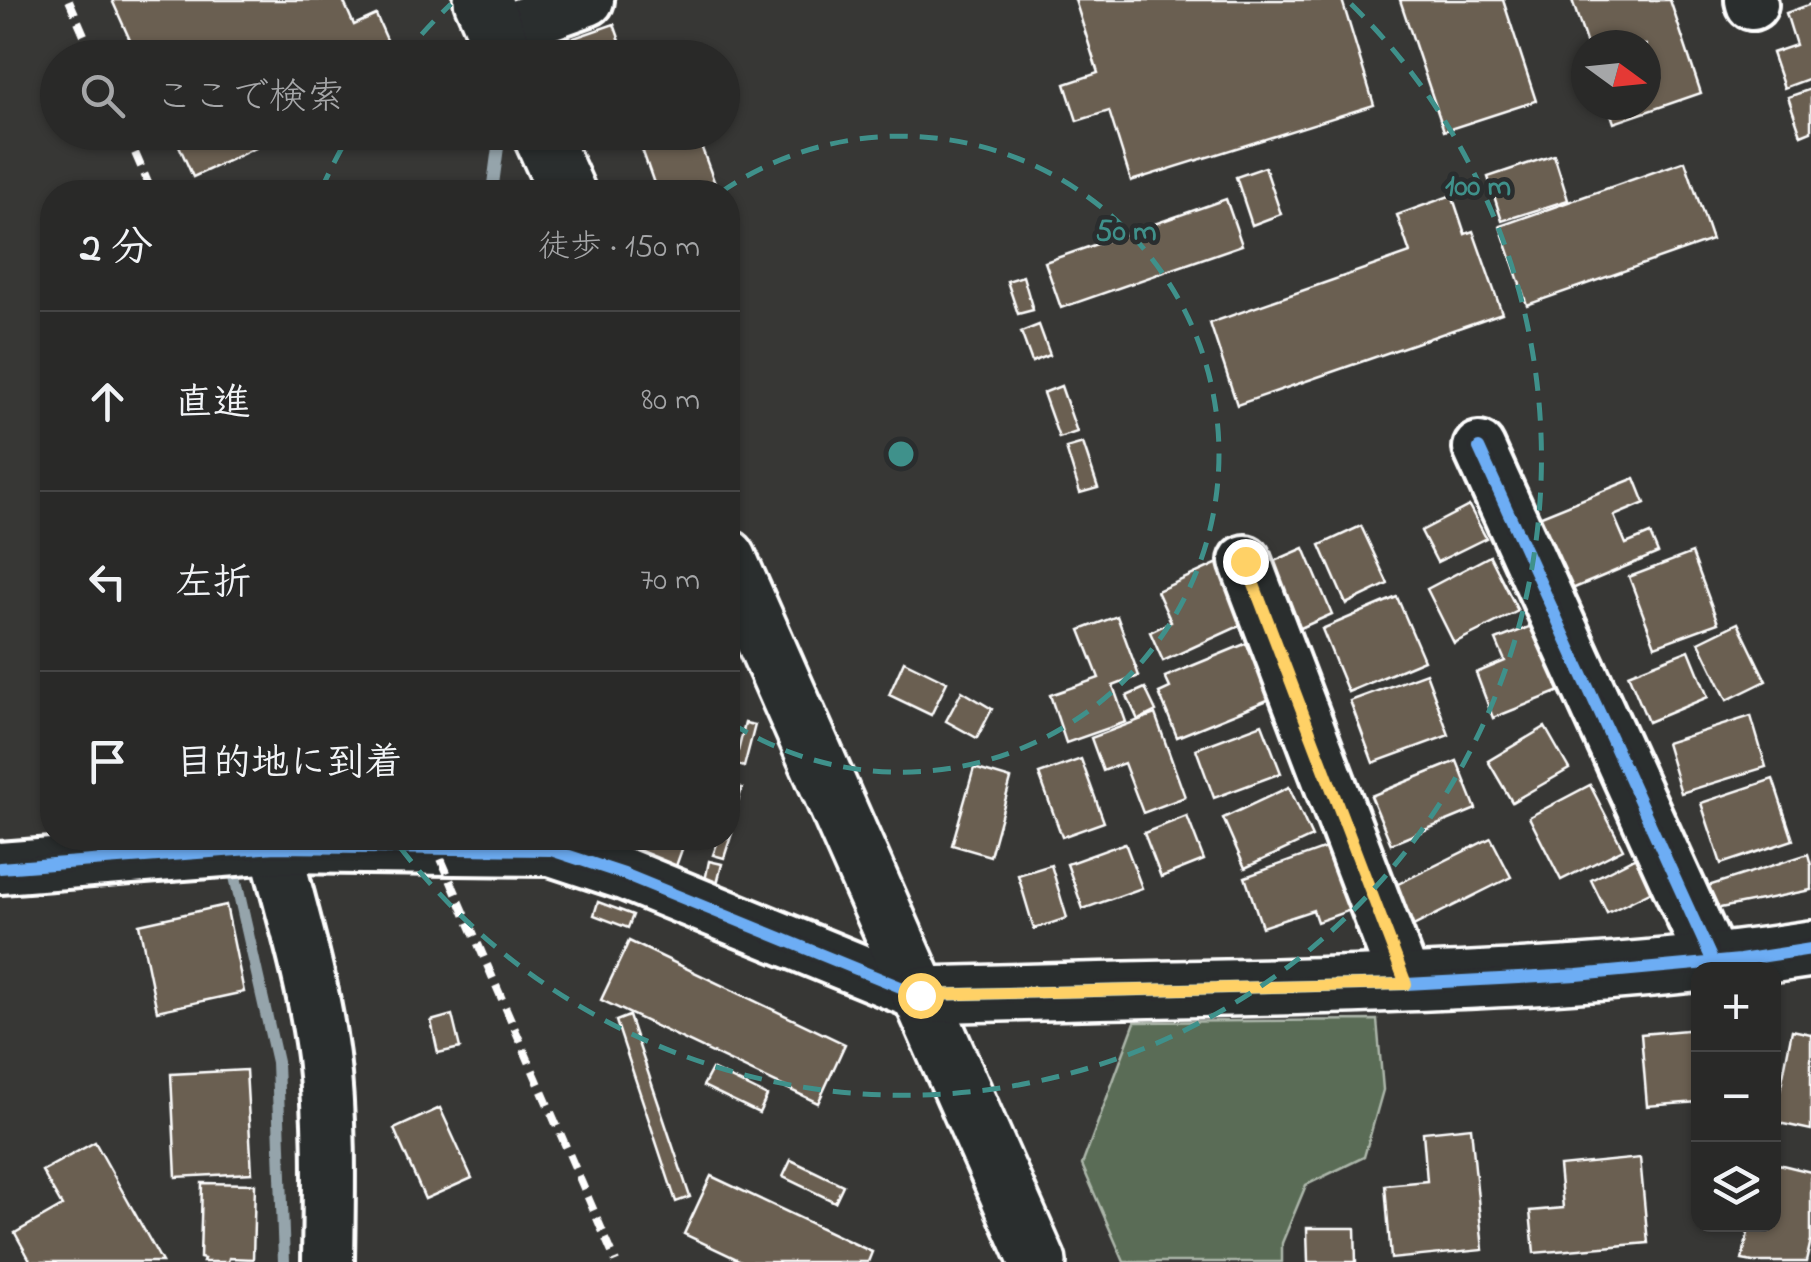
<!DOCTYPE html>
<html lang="ja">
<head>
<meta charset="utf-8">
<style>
	:root { --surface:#292928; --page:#353534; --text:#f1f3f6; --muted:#a5a6a8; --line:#454545 }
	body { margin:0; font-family:"Indie Flower","Klee One",sans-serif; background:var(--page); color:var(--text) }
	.controls { position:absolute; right:30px; bottom:30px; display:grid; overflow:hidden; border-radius:20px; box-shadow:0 2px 8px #0004 }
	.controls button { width:90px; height:90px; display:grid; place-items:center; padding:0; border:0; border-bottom:2px solid var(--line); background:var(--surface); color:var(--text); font:50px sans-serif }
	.compass { position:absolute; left:1571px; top:30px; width:90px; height:90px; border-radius:50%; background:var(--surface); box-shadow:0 2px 8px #0004; rotate:105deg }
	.stop { position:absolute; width:30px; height:30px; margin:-22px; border:8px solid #ffd166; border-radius:50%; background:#fff }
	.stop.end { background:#ffd166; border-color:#fff; box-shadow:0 2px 10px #0008 }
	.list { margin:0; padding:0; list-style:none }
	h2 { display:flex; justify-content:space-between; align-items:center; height:130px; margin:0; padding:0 40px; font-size:42px }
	h2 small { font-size:32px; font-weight:400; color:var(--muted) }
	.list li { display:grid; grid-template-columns:65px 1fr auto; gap:30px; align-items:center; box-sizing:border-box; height:180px; padding:0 40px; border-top:2px solid var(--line) }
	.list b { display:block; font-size:38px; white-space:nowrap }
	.list em { font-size:32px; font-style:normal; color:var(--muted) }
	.icon { flex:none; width:55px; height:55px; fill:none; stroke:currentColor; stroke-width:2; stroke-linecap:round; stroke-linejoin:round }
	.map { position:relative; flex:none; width:1811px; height:1262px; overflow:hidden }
	.search { position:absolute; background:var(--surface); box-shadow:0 2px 8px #0004; left:40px; top:40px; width:700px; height:110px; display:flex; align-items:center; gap:25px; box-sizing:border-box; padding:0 35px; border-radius:55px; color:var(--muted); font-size:38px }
	.panel { position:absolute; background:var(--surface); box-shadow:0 2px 8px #0004; left:40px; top:180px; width:700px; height:670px; border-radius:40px }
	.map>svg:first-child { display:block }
</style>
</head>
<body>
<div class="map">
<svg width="1811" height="1262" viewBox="0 0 1811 1262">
	<rect width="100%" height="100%" fill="#373735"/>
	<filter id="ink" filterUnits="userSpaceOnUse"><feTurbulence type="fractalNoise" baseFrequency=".01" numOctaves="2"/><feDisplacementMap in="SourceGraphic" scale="20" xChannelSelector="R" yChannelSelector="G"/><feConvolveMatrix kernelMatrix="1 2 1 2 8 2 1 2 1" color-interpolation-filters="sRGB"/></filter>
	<g filter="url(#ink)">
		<polygon fill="#5a6c56" stroke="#acb6aa" stroke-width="2.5" points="1377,1020 1383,1090 1364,1157 1306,1185 1282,1243 1282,1262 1124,1262 1082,1165 1135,1022"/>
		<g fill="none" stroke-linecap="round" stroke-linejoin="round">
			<g stroke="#95a4ab" stroke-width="12">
				<polyline points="492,192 500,132"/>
				<polyline points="231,859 277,1062 284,1262"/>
			</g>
		</g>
		<g fill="#6a5e51" stroke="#fff" stroke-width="2.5">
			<polygon points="112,0 343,0 354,25 376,15 395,58 138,58"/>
			<polygon points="1075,0 1342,0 1374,105 1131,181 1109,111 1077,121 1065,84 1098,73"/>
			<polygon points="1400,0 1503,0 1536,101 1444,131"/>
			<polygon points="1572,0 1670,0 1701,93 1614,123 1608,105 1646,105 1646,45 1587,45"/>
			<polygon points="1811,4 1811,78 1784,88 1772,53 1796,45 1786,13"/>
			<polygon points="614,24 626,58 574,58 568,40"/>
			<polygon points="1811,89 1811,131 1801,135 1788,97"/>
			<polygon points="173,132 290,132 193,177"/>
			<polygon points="636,132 696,132 718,192 657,192"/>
			<polygon points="1554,155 1568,200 1502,221 1488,177"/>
			<polygon points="1685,161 1712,240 1527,305 1500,226"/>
			<polygon points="1265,167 1281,214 1252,225 1236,177"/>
			<polygon points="1452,195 1465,234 1473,231 1502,313 1237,405 1210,323 1410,253 1397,215"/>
			<polygon points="1226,199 1242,245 1061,308 1045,262"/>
			<polygon points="1023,276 1033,310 1018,314 1007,281"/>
			<polygon points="1039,325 1050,355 1032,362 1021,332"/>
			<polygon points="1061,386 1077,432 1059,438 1043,393"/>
			<polygon points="1083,443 1098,488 1080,493 1066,448"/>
			<polygon points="1635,478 1645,503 1614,516 1626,544 1650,534 1658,553 1560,594 1529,521"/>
			<polygon points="1469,506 1486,538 1437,562 1421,531"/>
			<polygon points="1361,526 1388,584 1346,604 1320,545"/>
			<polygon points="1304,548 1332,614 1294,631 1265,565"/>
			<polygon points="1692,553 1718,623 1655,646 1629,577"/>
			<polygon points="1490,556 1518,611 1454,643 1427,589"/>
			<polygon points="1229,558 1246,623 1163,661 1150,632 1171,622 1157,591"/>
			<polygon points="1397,597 1424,660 1348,692 1322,629"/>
			<polygon points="1117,616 1139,676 1113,686 1126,722 1066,743 1050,695 1099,678 1080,630"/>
			<polygon points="1539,623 1565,689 1493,718 1476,673 1505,661 1496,640"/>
			<polygon points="1738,623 1766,681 1727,700 1699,642"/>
			<polygon points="1257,639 1280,695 1177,737 1159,693 1170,688 1165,677"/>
			<polygon points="1689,650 1708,697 1648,722 1628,674"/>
			<polygon points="904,661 947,682 931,715 889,695"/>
			<polygon points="1426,673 1449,735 1373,763 1350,701"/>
			<polygon points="1145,688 1156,711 1138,720 1127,696"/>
			<polygon points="962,691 992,709 977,738 946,721"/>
			<polygon points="1155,714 1185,797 1143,813 1124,763 1103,771 1091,738"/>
			<polygon points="1751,716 1766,767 1681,793 1666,743"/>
			<polygon points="745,723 755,725 744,767 735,764"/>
			<polygon points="1262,724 1281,773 1214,798 1196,749"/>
			<polygon points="1545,727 1569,769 1512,802 1488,761"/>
			<polygon points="1081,759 1104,822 1062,837 1039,774"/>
			<polygon points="1457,761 1476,809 1391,844 1371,796"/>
			<polygon points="974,768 1011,779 990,856 952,845"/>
			<polygon points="1773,779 1793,840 1721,864 1701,803"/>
			<polygon points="731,785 742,788 732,822 728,820 728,797"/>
			<polygon points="1590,785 1623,849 1561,880 1529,817"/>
			<polygon points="1289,787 1312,837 1245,868 1223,818"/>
			<polygon points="1187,816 1204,860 1161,877 1144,833"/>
			<polygon points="728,832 732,833 724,858 713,855 719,838 728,838"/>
			<polygon points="612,838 686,838 675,869 609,844"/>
			<polygon points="1491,838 1511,877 1407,929 1388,889"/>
			<polygon points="1125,843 1142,888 1083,909 1067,864"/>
			<polygon points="1334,845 1356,908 1317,922 1313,910 1262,927 1245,877"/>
			<polygon points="1642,854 1658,888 1607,913 1591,880"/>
			<polygon points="1808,854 1811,865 1811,890 1715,909 1708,886"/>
			<polygon points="709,861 722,864 717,884 705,881"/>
			<polygon points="1051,865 1067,918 1034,929 1018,875"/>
			<polygon points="598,902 633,915 628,928 594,915"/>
			<polygon points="226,905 244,992 157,1011 139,924"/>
			<polygon points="629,941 845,1044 818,1103 601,1000"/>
			<polygon points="452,1015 460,1048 438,1053 431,1021"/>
			<polygon points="629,1016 690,1197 676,1202 616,1021"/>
			<polygon points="1698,1029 1698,1102 1647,1106 1641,1034"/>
			<polygon points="1792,1030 1811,1034 1811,1130 1774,1122"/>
			<polygon points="712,1069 767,1096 759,1113 703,1086"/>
			<polygon points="246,1070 252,1173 176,1177 171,1074"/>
			<polygon points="440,1108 472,1178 425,1199 394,1129"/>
			<polygon points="1471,1127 1483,1250 1391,1259 1385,1185 1427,1181 1423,1132"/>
			<polygon points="95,1142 162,1262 31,1262 15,1233 62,1206 42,1171"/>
			<polygon points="1640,1158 1648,1243 1534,1253 1530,1211 1563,1208 1559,1166"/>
			<polygon points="791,1160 843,1185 835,1202 783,1177"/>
			<polygon points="1774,1163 1811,1172 1811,1240 1806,1262 1753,1262 1742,1260 1750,1224 1774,1224"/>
			<polygon points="711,1176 872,1252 868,1262 743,1262 684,1234"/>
			<polygon points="202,1183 255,1184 253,1259 229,1258 228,1262 203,1262 204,1259 200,1258"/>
			<polygon points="1307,1228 1355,1228 1356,1262 1308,1262"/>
		</g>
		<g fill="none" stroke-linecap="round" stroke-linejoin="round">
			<g stroke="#fff" stroke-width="58">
				<g id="street">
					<polyline points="1751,0 1752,4"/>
					<polyline points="496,33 588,0"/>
					<polyline points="1479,448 1713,962"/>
					<polyline points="1245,561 1406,984"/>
					<path d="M275,847C293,916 314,985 323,1056C331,1123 329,1194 328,1262"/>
					<polyline points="0,868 275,847 551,850 624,874 920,995"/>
				</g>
			</g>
			<g stroke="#fff" stroke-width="62">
				<g id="secondary">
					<polyline points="482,0 507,58"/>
					<polyline points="540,132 567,192"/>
					<polyline points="728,558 1038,1262"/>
					<path d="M920,995C1039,992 1157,989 1276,987C1454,982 1634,976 1811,949"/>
				</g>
			</g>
			<use href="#street" stroke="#2a2d2e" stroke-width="50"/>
			<use href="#secondary" stroke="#2a2d2e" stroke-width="55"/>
			<g stroke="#fff" stroke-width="8" stroke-dasharray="15 8" stroke-linecap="butt">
				<polyline points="69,0 94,58"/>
				<polyline points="126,132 152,192"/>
				<polyline points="432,838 616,1262"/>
			</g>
			<g stroke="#2a2d2e" stroke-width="19">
				<g id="cycleway">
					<polyline points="1479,448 1713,962"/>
					<polyline points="0,868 275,847 551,850 624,874 920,995 1406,984 1577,975 1740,960 1811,949"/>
				</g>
			</g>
			<use href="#cycleway" stroke="#6dadf4" stroke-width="12"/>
		</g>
	</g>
	<g fill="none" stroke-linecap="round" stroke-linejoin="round" filter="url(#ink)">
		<polyline stroke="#ffd166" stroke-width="12" points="920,995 1406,984 1245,561"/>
	</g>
	<g fill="none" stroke="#3f918b" stroke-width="5" stroke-dasharray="18 12">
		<path d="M721 192A318 318 0 1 1 728 721"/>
		<path d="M321 190A637 637 0 0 1 349 135M402 57A637 637 0 0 1 451 4M1351 4A637 637 0 1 1 396 842"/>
	</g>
	<circle cx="901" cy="454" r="15" fill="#3f918b" stroke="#2a2d2e" stroke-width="5"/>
	<g font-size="30" text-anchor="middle" font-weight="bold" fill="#3f918b" stroke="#2a2d2e" stroke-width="9" stroke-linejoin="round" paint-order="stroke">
		<text x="1478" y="195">100 m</text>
		<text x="1126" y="240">50 m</text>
	</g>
</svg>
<div class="controls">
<button>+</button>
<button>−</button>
<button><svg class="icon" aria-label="layers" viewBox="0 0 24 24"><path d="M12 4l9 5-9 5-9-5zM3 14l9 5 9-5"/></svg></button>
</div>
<svg class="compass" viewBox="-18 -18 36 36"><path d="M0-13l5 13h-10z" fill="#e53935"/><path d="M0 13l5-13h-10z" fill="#a5a6a8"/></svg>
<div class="stop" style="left:920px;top:995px"></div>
<div class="stop end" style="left:1245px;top:561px"></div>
<div class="search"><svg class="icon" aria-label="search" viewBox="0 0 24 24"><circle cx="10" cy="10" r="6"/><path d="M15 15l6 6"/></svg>ここで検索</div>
<section class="panel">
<h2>2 分<small>徒歩 · 150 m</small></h2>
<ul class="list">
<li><svg class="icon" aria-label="ahead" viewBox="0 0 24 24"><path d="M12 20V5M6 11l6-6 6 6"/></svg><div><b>直進</b></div><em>80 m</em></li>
<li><svg class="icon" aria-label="left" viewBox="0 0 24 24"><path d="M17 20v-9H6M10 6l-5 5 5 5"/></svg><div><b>左折</b></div><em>70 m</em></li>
<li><svg class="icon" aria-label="arrive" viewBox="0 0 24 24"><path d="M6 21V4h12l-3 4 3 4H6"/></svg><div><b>目的地に到着</b></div></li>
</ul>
</section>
</div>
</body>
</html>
